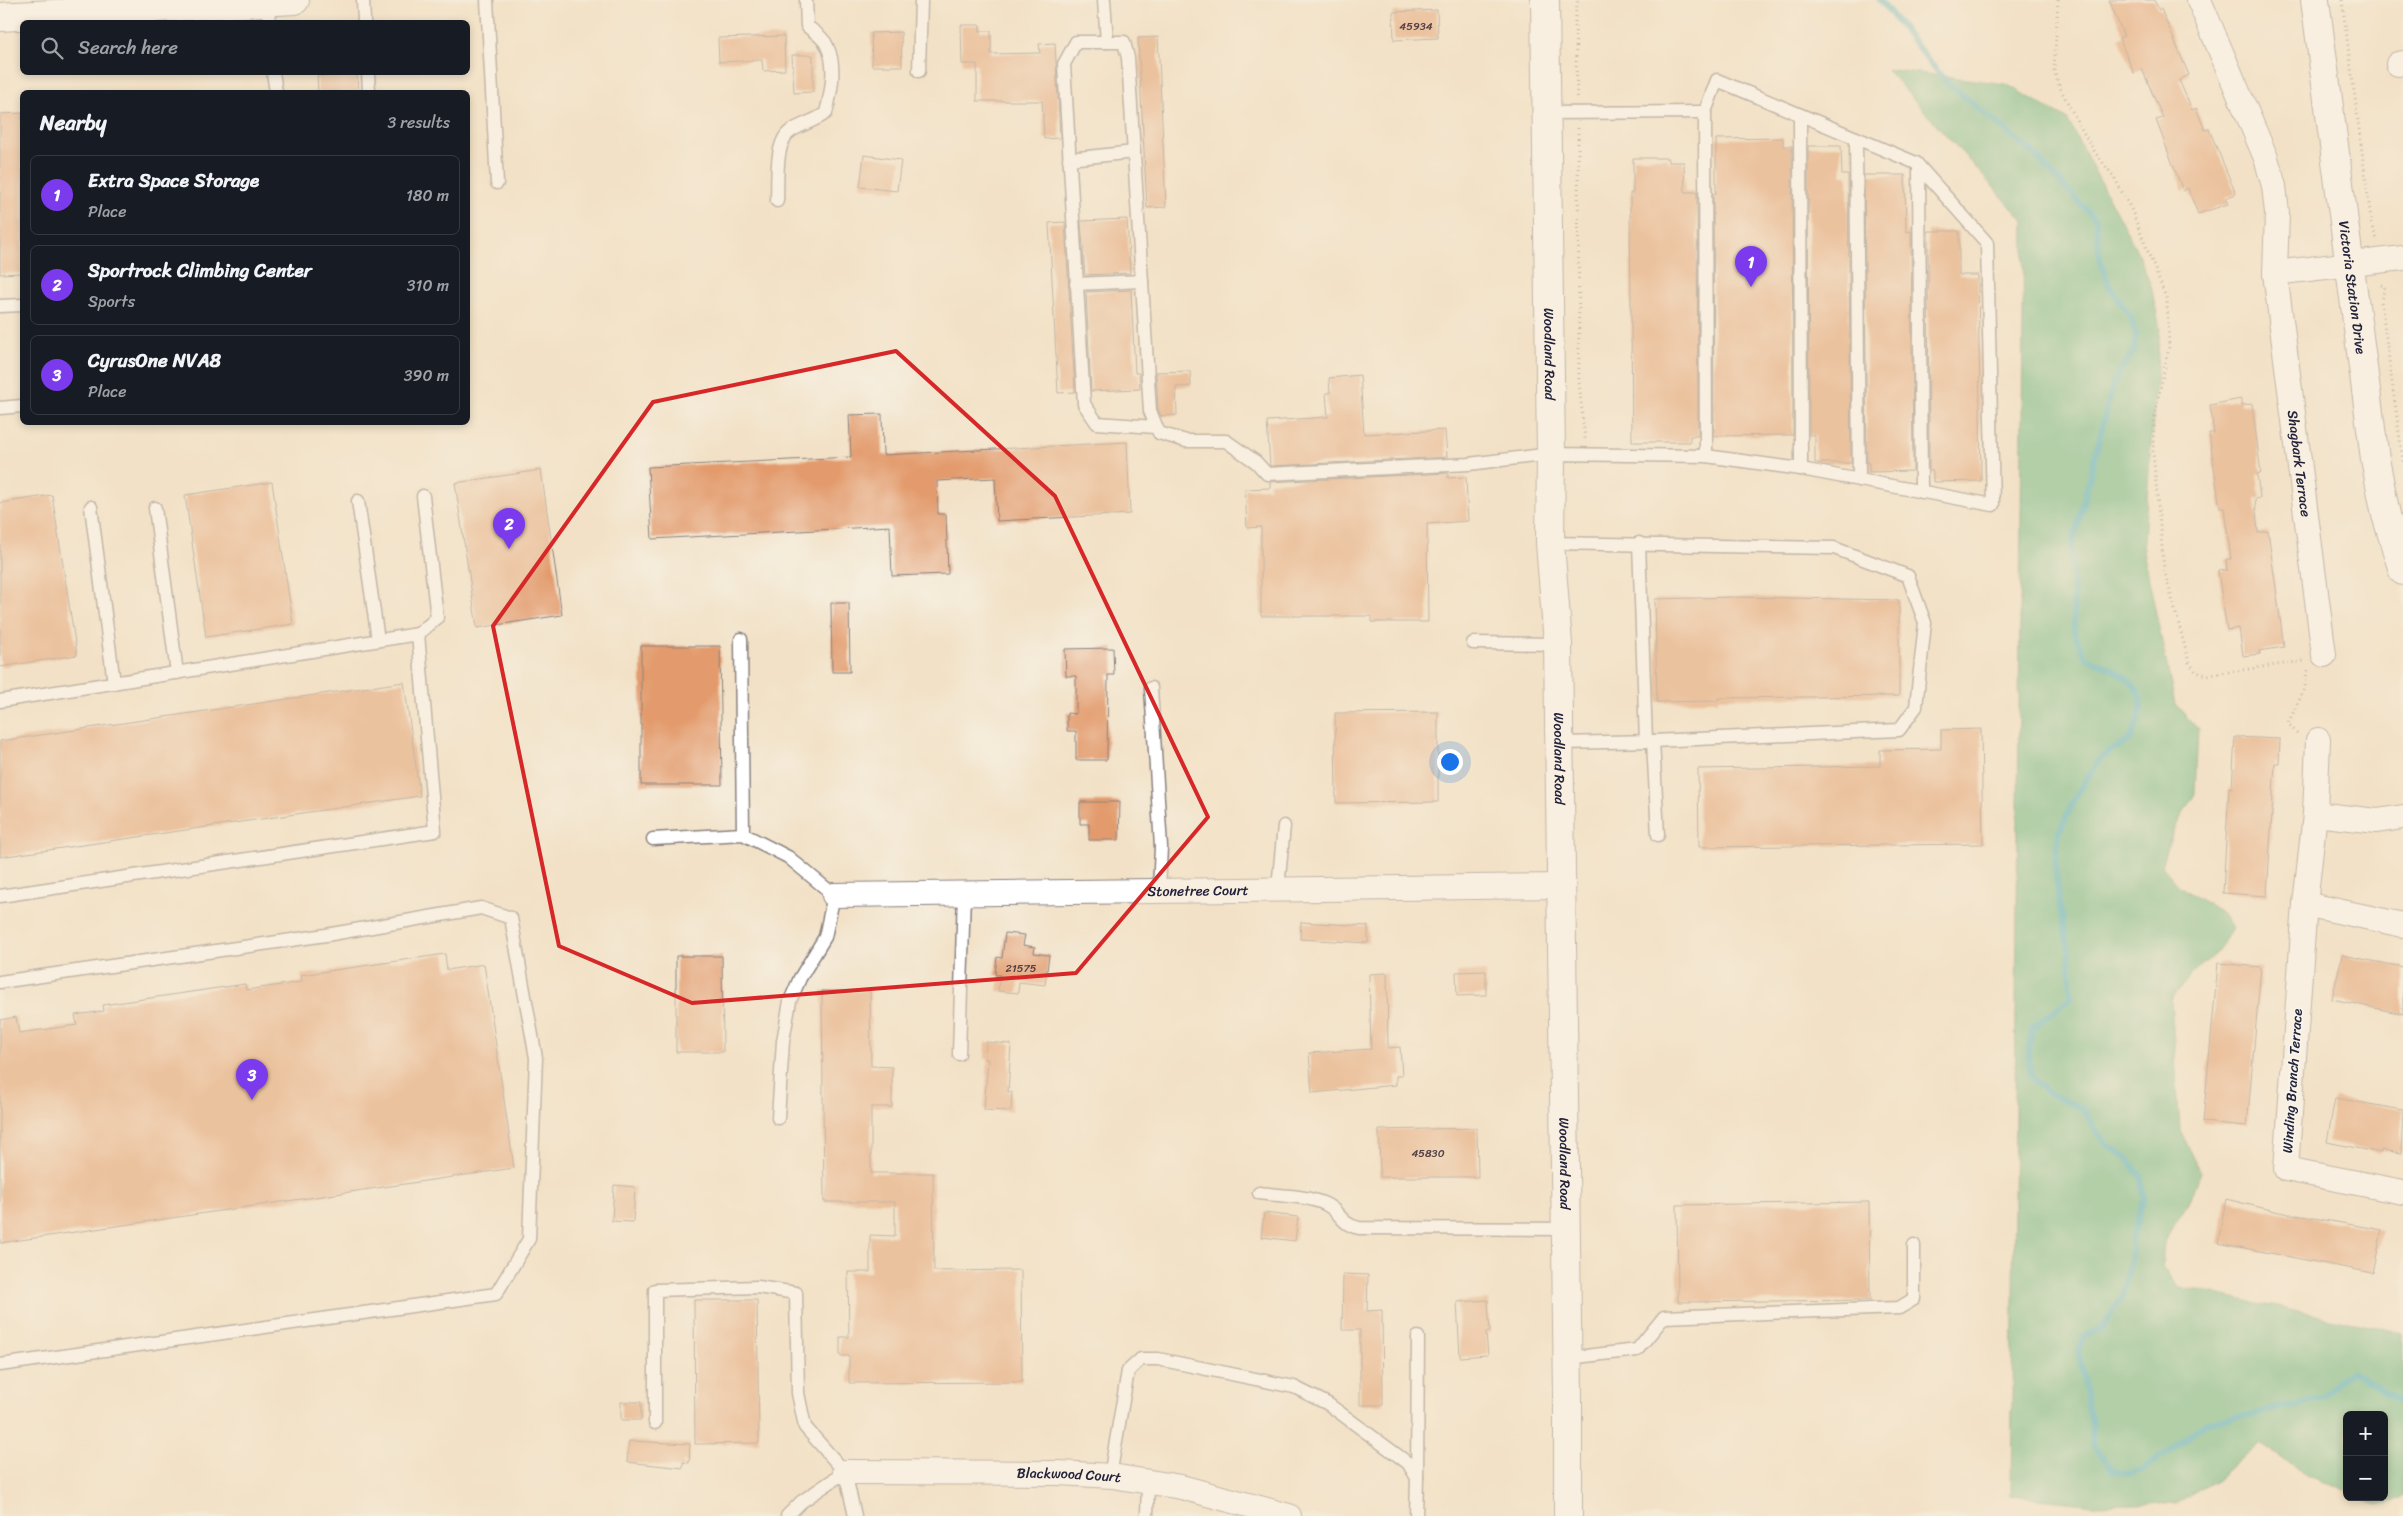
<!DOCTYPE html>
<html lang="en">
<head>
<meta charset="utf-8">
<style>
	:root { --surface:#171b24; --page:#20242c; --text:#f1f3f6; --muted:#9ea1a6; --line:#363941; --accent:#7c3aed }
	body { margin:0; font-family:Sriracha,sans-serif; background:var(--page); color:var(--text) }
	.controls { position:absolute; right:15px; bottom:15px; display:grid; overflow:hidden; border-radius:8px; box-shadow:0 2px 8px #0003 }
	.controls button { width:45px; height:45px; display:grid; place-items:center; padding:0; border:0; border-bottom:1px solid var(--line); background:var(--surface); color:var(--text); font:25px sans-serif }
	.you { position:absolute; left:1449px; top:761px; width:18px; height:18px; margin:-12px; border:4px solid #fff; border-radius:50%; background:#1a73e8; box-shadow:0 0 0 8px #1a73e833 }
	.badge { display:grid; place-items:center; width:32px; height:32px; border-radius:50%; background:var(--accent); color:#fff; font-size:16px; font-weight:700 }
	.pin { position:absolute; translate:-50% -41px; filter:drop-shadow(0 1px 2px #0008) }
	.pin::after { content:''; position:absolute; top:26px; width:18px; height:15px; background:inherit; clip-path:polygon(0 0,100% 0,50% 100%) }
	.list { margin:0; padding:0; list-style:none }
	h2 { display:flex; justify-content:space-between; align-items:center; height:65px; margin:0; padding:0 20px; font-size:21px }
	h2 small { font-size:16px; font-weight:400; color:var(--muted) }
	.list li { display:grid; grid-template-columns:32px 1fr auto; gap:15px; align-items:center; box-sizing:border-box; height:80px; margin:0 10px 10px; padding:0 10px; border:1px solid var(--line); border-radius:8px }
	.list b { display:block; font-size:19px; white-space:nowrap }
	.list p { margin:0; font-size:16px; white-space:nowrap; color:var(--muted) }
	.list em { font-size:16px; font-style:normal; color:var(--muted) }
	.icon { flex:none; width:28px; height:28px; fill:none; stroke:currentColor; stroke-width:2; stroke-linecap:round; stroke-linejoin:round }
	.map { position:relative; flex:none; width:2403px; height:1516px; overflow:hidden }
	.search { position:absolute; background:var(--surface); box-shadow:0 2px 8px #0003; left:20px; top:20px; width:450px; height:55px; display:flex; align-items:center; gap:12px; box-sizing:border-box; padding:0 18px; border-radius:8px; color:var(--muted); font-size:19px }
	.panel { position:absolute; background:var(--surface); box-shadow:0 2px 8px #0003; left:20px; top:90px; width:450px; height:335px; border-radius:8px }
	.map>svg:first-child { display:block }
</style>
</head>
<body>
<div class="map">
<svg width="2403" height="1516" viewBox="0 0 2403 1516">
	<rect width="100%" height="100%" fill="#f7f3e8"/>
	<filter id="ink" filterUnits="userSpaceOnUse"><feTurbulence type="fractalNoise" baseFrequency=".02" numOctaves="2"/><feDisplacementMap in="SourceGraphic" scale="10" xChannelSelector="R" yChannelSelector="G"/><feConvolveMatrix kernelMatrix="1 2 1 2 8 2 1 2 1" color-interpolation-filters="sRGB"/></filter>
	<filter id="wash" filterUnits="userSpaceOnUse"><feTurbulence type="fractalNoise" baseFrequency=".0096" numOctaves="4" result="noise"/><feDisplacementMap in="SourceGraphic" scale="20" xChannelSelector="R" yChannelSelector="G"/><feGaussianBlur stdDeviation="1.12" result="paint"/><feColorMatrix in="noise" values="0 0 0 0 0 0 0 0 0 0 0 0 0 0 0 0 0 1.4 0 .05"/><feComposite in="paint" operator="in"/></filter>
	<g filter="url(#wash)">
		<rect width="100%" height="100%" fill="#f2e1c6"/>
		<polygon fill="#66b884" stroke="#446d60" points="1886,69 2006,84 2067,119 2136,249 2151,286 2160,328 2143,551 2175,704 2198,729 2195,794 2173,831 2162,866 2179,886 2224,914 2232,929 2217,952 2193,973 2171,999 2180,1130 2201,1172 2191,1198 2164,1242 2162,1268 2180,1287 2403,1333 2403,1498 2377,1504 2360,1497 2384,1497 2384,1415 2347,1415 2347,1492 2307,1475 2259,1443 2215,1481 2177,1503 2093,1505 2011,1496 2024,221"/>
		<g fill="none" stroke-linecap="round" stroke-linejoin="round">
			<path stroke="#40aebe" stroke-width="6" d="M1880,0L1946,82L2033,153L2096,220L2100,260L2109,286L2131,317L2136,336L2133,352L2114,381L2072,546L2074,633L2086,658C2108,667 2143,679 2141,708C2140,718 2134,729 2131,739L2100,758L2076,796L2059,832L2055,863L2059,903L2069,952L2071,998L2032,1028L2028,1061L2032,1078L2050,1094L2085,1110L2096,1131L2106,1144L2127,1158L2140,1175L2144,1197L2132,1240V1256L2122,1297L2103,1328L2084,1336L2078,1351L2083,1375L2094,1447L2112,1471L2127,1473L2142,1470L2208,1422L2297,1405L2325,1395L2338,1381L2352,1372L2403,1404"/>
		</g>
		<g id="blocks">
			<g fill="#e39b6d">
				<polygon points="2109,0 2154,0 2159,10 2161,9 2189,75 2179,80 2192,110 2196,108 2205,130 2209,129 2236,194 2225,198 2228,204 2198,214 2188,188 2183,191 2156,120 2163,118 2142,69 2134,73 2119,38 2124,36"/>
				<polygon points="1437,10 1438,38 1394,40 1393,12"/>
				<polygon points="961,25 980,25 980,31 991,31 991,54 1040,53 1039,44 1055,43 1060,138 1044,139 1042,101 977,101 977,64 962,64"/>
				<polygon points="901,32 902,66 872,66 871,33"/>
				<polygon points="784,36 785,70 763,71 762,60 719,62 718,38"/>
				<polygon points="1158,37 1166,207 1147,208 1138,38"/>
				<polygon points="792,55 813,55 813,92 794,93"/>
				<polygon points="357,74 358,92 318,92 317,76"/>
				<polygon points="22,113 22,273 0,274 0,114"/>
				<polygon points="1783,138 1783,146 1792,146 1793,435 1714,436 1713,194 1716,194 1716,139"/>
				<polygon points="1808,146 1841,146 1842,175 1848,175 1851,463 1815,463 1815,435 1809,435"/>
				<polygon points="864,155 901,160 897,191 860,187"/>
				<polygon points="1633,158 1668,158 1668,162 1684,162 1685,192 1697,192 1698,436 1690,436 1690,442 1632,442 1630,193 1633,193"/>
				<polygon points="1864,175 1905,175 1906,232 1911,231 1913,471 1869,472 1869,463 1867,463"/>
				<polygon points="1127,219 1130,273 1085,275 1081,221"/>
				<polygon points="1065,222 1075,392 1058,393 1049,223"/>
				<polygon points="1928,231 1959,231 1959,275 1978,275 1981,481 1933,482 1933,471 1929,471"/>
				<polygon points="1131,290 1135,373 1139,373 1140,389 1091,391 1086,292"/>
				<polygon points="1190,371 1191,386 1176,387 1177,415 1161,416 1158,409 1156,372"/>
				<polygon points="1360,375 1364,434 1445,430 1447,457 1270,466 1267,421 1328,417 1326,393 1330,393 1329,378"/>
				<polygon points="2241,399 2241,405 2252,404 2261,473 2257,474 2260,498 2255,499 2258,533 2268,531 2284,647 2259,651 2260,654 2243,656 2239,628 2227,630 2218,571 2227,570 2226,559 2231,559 2224,508 2220,508 2209,433 2214,433 2210,405"/>
				<polygon points="882,414 883,455 1127,442 1130,514 997,521 995,478 937,481 938,514 946,514 948,574 892,576 890,526 652,539 648,467 851,457 849,415"/>
				<polygon points="541,470 562,615 477,628 455,483"/>
				<polygon points="1448,473 1448,478 1466,477 1468,521 1427,524 1428,622 1372,622 1372,616 1261,616 1261,527 1247,528 1245,489 1270,488 1270,482"/>
				<polygon points="272,482 293,624 206,637 185,495"/>
				<polygon points="52,495 77,655 0,667 0,503"/>
				<polygon points="1734,597 1899,600 1899,696 1718,698 1718,701 1657,702 1655,599"/>
				<polygon points="831,603 849,603 850,672 832,672"/>
				<polygon points="641,646 720,646 722,785 641,785"/>
				<polygon points="1113,648 1114,675 1108,675 1107,760 1076,760 1076,731 1067,731 1067,713 1076,714 1076,676 1066,676 1065,649"/>
				<polygon points="404,682 420,796 0,857 0,741"/>
				<polygon points="1438,712 1438,802 1336,803 1335,713"/>
				<polygon points="1981,729 1983,844 1699,847 1698,769 1880,766 1880,750 1941,749 1941,730"/>
				<polygon points="2235,737 2280,739 2279,763 2275,763 2267,896 2223,893 2229,787 2232,788"/>
				<polygon points="1080,802 1120,802 1119,840 1089,840 1089,824 1080,824"/>
				<polygon points="1301,922 1368,926 1368,943 1300,939"/>
				<polygon points="1005,933 1025,935 1023,945 1035,947 1034,953 1049,955 1045,985 1019,982 1018,993 998,991 1000,975 995,975 997,957 1002,958"/>
				<polygon points="445,954 447,970 484,964 514,1168 0,1243 0,1020 16,1017 19,1033 77,1025 75,1015 104,1011 103,1005 245,984 246,990 302,982 301,975"/>
				<polygon points="2342,955 2403,967 2403,1014 2332,999"/>
				<polygon points="676,956 722,956 723,1052 676,1052"/>
				<polygon points="2218,963 2261,967 2247,1126 2203,1122"/>
				<polygon points="1486,971 1486,995 1457,996 1456,972"/>
				<polygon points="1387,973 1388,1048 1400,1047 1402,1076 1396,1076 1396,1085 1312,1093 1309,1053 1371,1049 1369,974"/>
				<polygon points="822,991 870,991 871,1066 892,1067 892,1107 871,1107 871,1173 933,1173 934,1271 1021,1270 1022,1382 849,1383 849,1356 840,1356 840,1337 849,1337 848,1272 870,1272 870,1235 895,1236 895,1202 824,1202"/>
				<polygon points="986,1042 1011,1044 1008,1092 1012,1092 1011,1111 984,1110 988,1059 985,1059"/>
				<polygon points="2335,1098 2403,1110 2401,1153 2381,1150 2381,1153 2327,1142"/>
				<polygon points="1477,1128 1478,1177 1380,1177 1379,1130"/>
				<polygon points="614,1185 635,1187 633,1222 612,1221"/>
				<polygon points="2226,1199 2279,1212 2382,1230 2373,1273 2218,1243"/>
				<polygon points="1869,1202 1870,1300 1678,1302 1677,1205"/>
				<polygon points="1264,1213 1298,1217 1295,1241 1261,1237"/>
				<polygon points="1343,1274 1368,1275 1367,1311 1382,1310 1383,1405 1360,1405 1360,1330 1342,1330"/>
				<polygon points="694,1300 757,1300 759,1443 695,1444"/>
				<polygon points="1488,1300 1490,1332 1486,1333 1488,1355 1460,1357 1457,1302"/>
				<rect x="621" y="1402" width="20" height="18"/>
				<polygon points="629,1441 690,1444 689,1463 683,1462 683,1468 627,1462"/>
			</g>
		</g>
	</g>
	<g filter="url(#ink)">
		<use href="#blocks" fill-opacity="0" stroke="#8a8280" stroke-width="1"/>
		<g fill="none" stroke-linecap="round" stroke-linejoin="round">
			<g stroke="#8a8280" stroke-width="15">
				<g id="lane">
					<polyline points="363,0 364,22"/>
					<polyline points="487,0 497,183"/>
					<polyline points="1104,0 1107,42"/>
					<polyline points="267,2 269,22"/>
					<polyline points="919,71 921,0"/>
					<polyline points="273,72 276,92"/>
					<polyline points="368,72 369,92"/>
					<polyline points="1547,113 1705,112"/>
					<polyline points="1800,115 1801,469"/>
					<polyline points="1856,138 1859,480"/>
					<polyline points="1069,159 1134,152"/>
					<polyline points="1919,167 1921,492"/>
					<path d="M777,201C778,183 774,141 791,131C802,124 815,121 826,113C831,93 837,66 827,46C824,38 814,32 807,26L806,0"/>
					<polyline points="1076,284 1142,281"/>
					<polyline points="0,306 22,305"/>
					<polyline points="0,408 22,406"/>
					<polyline points="1155,427 1097,423 1084,404 1064,64 1076,42 1124,42 1128,58 1150,411 1159,433 1186,441 1226,441 1256,462 1267,474 1469,464 1551,454 1706,456 1801,469 1993,505 1987,243 1916,163 1717,80 1705,112 1706,456"/>
					<polyline points="358,501 378,640"/>
					<polyline points="91,507 114,683"/>
					<polyline points="155,508 177,673"/>
					<polyline points="1550,543 1834,548 1908,576 1925,623 1916,707 1899,730 1653,741 1658,835"/>
					<polyline points="1639,543 1646,741"/>
					<polyline points="418,634 437,618 423,496"/>
					<polyline points="741,639 743,834"/>
					<polyline points="1473,643 1558,644"/>
					<polyline points="1151,688 1161,847 1159,890"/>
					<polyline points="0,701 418,634 435,831 0,896"/>
					<polyline points="1560,743 1653,741"/>
					<polyline points="653,839 743,834 788,857 834,895 825,937 800,978 790,1001 783,1041 778,1118"/>
					<polyline points="1278,888 1284,826"/>
					<polyline points="0,982 326,935 481,908 511,918 536,1058 529,1239 496,1294 0,1365"/>
					<polyline points="959,1054 964,893"/>
					<path d="M1259,1193C1280,1196 1306,1195 1325,1204C1342,1212 1338,1223 1359,1228L1566,1229"/>
					<polyline points="1568,1358 1637,1350 1664,1317 1899,1308 1914,1299 1914,1245"/>
					<polyline points="655,1423 655,1290 758,1287 796,1293 798,1393 805,1427 845,1472 855,1516"/>
					<polyline points="1110,1476 1128,1371 1141,1359 1158,1359 1294,1387 1328,1404 1408,1463 1417,1478 1416,1516"/>
					<polyline points="1417,1478 1418,1337"/>
					<polyline points="787,1516 801,1502 845,1472"/>
					<polyline points="1147,1516 1148,1482"/>
				</g>
			</g>
			<g stroke="#8a8280" stroke-width="26">
				<g id="street">
					<path id="s1" d="M2199,0L2266,158L2274,186L2277,213L2275,273L2324,655"/>
					<polyline points="2398,64 2403,63"/>
					<polyline points="2275,273 2403,258"/>
					<polyline points="2318,740 2315,814 2305,904 2286,1169 2403,1192"/>
					<polyline points="2315,814 2377,821 2403,817"/>
					<path id="s2" d="M834,895L1561,886"/>
					<polyline points="2305,904 2403,925"/>
					<path id="s3" d="M845,1472L1059,1473L1112,1476L1181,1487L1289,1516"/>
				</g>
			</g>
			<g stroke="#8a8280" stroke-width="30">
				<g id="secondary">
					<path id="s4" d="M1545,0L1551,454L1550,543L1558,644L1568,1396V1516"/>
					<path id="s5" d="M2315,0L2375,459L2386,515L2403,571"/>
					<polyline points="0,17 295,0"/>
				</g>
			</g>
			<g stroke="#8a8280" stroke-width="3" stroke-dasharray="1 4" stroke-linecap="butt">
				<polyline points="2058,0 2054,70 2059,86 2079,125 2096,154 2114,177 2132,211 2167,300 2169,347 2154,419 2153,453 2164,569 2189,662 2196,672 2208,675 2304,661"/>
				<polyline points="2342,0 2372,227 2377,239"/>
				<polyline points="1577,97 1575,17 1578,0"/>
				<polyline points="1578,128 1579,382 1585,439"/>
				<polyline points="2381,285 2385,287 2381,301 2403,462"/>
				<polyline points="2297,734 2288,723 2305,688 2307,670"/>
			</g>
			<use href="#lane" stroke="#fff" stroke-width="12"/>
			<use href="#street" stroke="#fff" stroke-width="24"/>
			<use href="#secondary" stroke="#fff" stroke-width="28"/>
		</g>
	</g>
	<path d="M0 0H2403V1516H0ZM896,351L1055,496L1208,817L1076,973L692,1003L559,946L493,626L653,402Z" fill="#f2e1c6" fill-opacity=".55" fill-rule="evenodd"/>
	<path fill="none" stroke="#d62828" stroke-width="4" stroke-linejoin="round" d="M896,351L1055,496L1208,817L1076,973L692,1003L559,946L493,626L653,402Z"/>
	<g text-anchor="middle" stroke-width="4" stroke-linejoin="round" paint-order="stroke">
		<g font-size="11" fill="#524048">
			<text x="1416" y="30">45934</text>
			<text x="1021" y="972">21575</text>
			<text x="1428" y="1157">45830</text>
		</g>
		<g font-size="14" fill="#22223b" stroke="#f7f3e8">
			<text dy="5" stroke="none"><textPath href="#s5" startOffset="290">Victoria Station Drive</textPath></text>
			<text dy="5" stroke="none"><textPath href="#s4" startOffset="354">Woodland Road</textPath></text>
			<text dy="5" stroke="none"><textPath href="#s1" startOffset="480">Shagbark Terrace</textPath></text>
			<text dy="5" stroke="none"><textPath href="#s4" startOffset="759">Woodland Road</textPath></text>
			<text dy="5" stroke="none"><textPath href="#s2" startOffset="364">Stonetree Court</textPath></text>
			<text transform="translate(2292 1081) rotate(-86)" y="5">Winding Branch Terrace</text>
			<text dy="5" stroke="none"><textPath href="#s4" startOffset="1164">Woodland Road</textPath></text>
			<text dy="5" stroke="none"><textPath href="#s3" startOffset="224">Blackwood Court</textPath></text>
		</g>
	</g>
</svg>
<div class="controls">
<button>+</button>
<button>−</button>
</div>
<div class="you"></div>
<div class="pin badge" style="left:1751px;top:287px">1</div>
<div class="pin badge" style="left:509px;top:549px">2</div>
<div class="pin badge" style="left:252px;top:1100px">3</div>
<div class="search"><svg class="icon" aria-label="search" viewBox="0 0 24 24"><circle cx="10" cy="10" r="6"/><path d="M15 15l6 6"/></svg>Search here</div>
<section class="panel">
<h2>Nearby<small>3 results</small></h2>
<ul class="list">
<li><span class="badge">1</span><div><b>Extra Space Storage</b><p>Place</p></div><em>180 m</em></li>
<li><span class="badge">2</span><div><b>Sportrock Climbing Center</b><p>Sports</p></div><em>310 m</em></li>
<li><span class="badge">3</span><div><b>CyrusOne NVA8</b><p>Place</p></div><em>390 m</em></li>
</ul>
</section>
</div>
</body>
</html>
